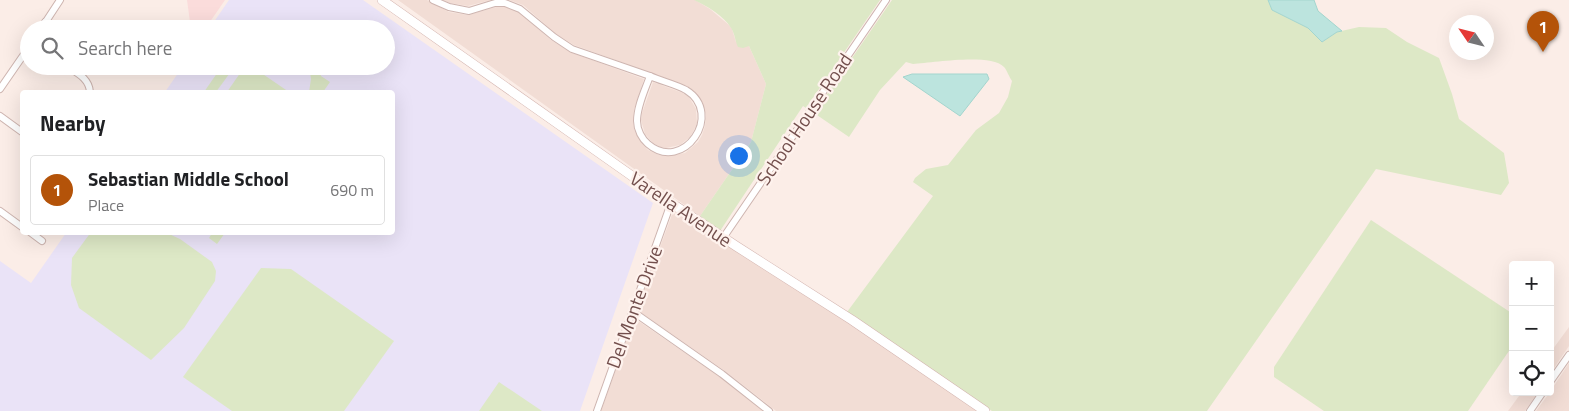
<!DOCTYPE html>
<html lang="en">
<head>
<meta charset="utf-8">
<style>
	:root { --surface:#fff; --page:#f2f2f2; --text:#202124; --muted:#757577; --line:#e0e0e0; --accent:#b45309 }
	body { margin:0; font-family:"Titillium Web",sans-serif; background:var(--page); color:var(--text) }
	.controls { position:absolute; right:15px; bottom:15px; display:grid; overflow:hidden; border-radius:5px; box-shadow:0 5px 20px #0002 }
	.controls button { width:45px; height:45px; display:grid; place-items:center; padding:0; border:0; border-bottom:1px solid var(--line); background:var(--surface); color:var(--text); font:25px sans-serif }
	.compass { position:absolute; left:1449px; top:15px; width:45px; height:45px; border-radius:50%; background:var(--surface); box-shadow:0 5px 20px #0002; rotate:305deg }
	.you { position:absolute; left:738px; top:155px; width:18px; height:18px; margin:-12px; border:4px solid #fff; border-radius:50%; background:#1a73e8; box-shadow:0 0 0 8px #1a73e833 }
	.badge { display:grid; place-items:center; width:32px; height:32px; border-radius:50%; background:var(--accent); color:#fff; font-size:16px; font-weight:700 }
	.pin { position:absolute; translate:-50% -41px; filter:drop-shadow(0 1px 2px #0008) }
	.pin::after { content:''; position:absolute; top:26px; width:18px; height:15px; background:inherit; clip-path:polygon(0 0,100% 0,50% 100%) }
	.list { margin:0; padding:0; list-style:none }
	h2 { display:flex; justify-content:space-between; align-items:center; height:65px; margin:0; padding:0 20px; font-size:21px }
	h2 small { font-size:16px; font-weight:400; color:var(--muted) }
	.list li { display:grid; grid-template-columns:32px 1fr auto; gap:15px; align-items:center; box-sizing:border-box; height:70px; margin:0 10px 10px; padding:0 10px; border:1px solid var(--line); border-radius:5px }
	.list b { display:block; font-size:19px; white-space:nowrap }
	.list p { margin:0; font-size:16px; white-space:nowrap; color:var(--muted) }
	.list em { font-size:16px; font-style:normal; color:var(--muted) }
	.icon { flex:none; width:28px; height:28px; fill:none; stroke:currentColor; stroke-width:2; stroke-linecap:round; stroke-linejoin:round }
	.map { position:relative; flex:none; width:1569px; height:411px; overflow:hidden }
	.search { position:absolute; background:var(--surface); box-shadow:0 5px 20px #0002; left:20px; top:20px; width:375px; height:55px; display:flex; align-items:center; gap:12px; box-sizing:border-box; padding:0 18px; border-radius:28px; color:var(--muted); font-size:19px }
	.panel { position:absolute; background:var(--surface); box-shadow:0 5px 20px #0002; left:20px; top:90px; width:375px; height:145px; border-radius:5px }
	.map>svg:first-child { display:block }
</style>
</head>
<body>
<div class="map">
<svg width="1569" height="411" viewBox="0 0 1569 411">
	<rect width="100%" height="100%" fill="#fbede7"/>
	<g fill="#f2ddd5">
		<polygon points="398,0 427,0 449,12 468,15 496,7 505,7 519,12 551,40 570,52 644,79 634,110 633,120 634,129 642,143 648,150 659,155 668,156 685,153 698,142 702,135 705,126 706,115 704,107 695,92 687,86 574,45 556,34 523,5 509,0 695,0 710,9 729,25 732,29 736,42 749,46 766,84 751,142 700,216"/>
		<polygon points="442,0 491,0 468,6 450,3"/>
		<polygon points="653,82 683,93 689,97 696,109 697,123 694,130 690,137 680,145 666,148 660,147 653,143 645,134 641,120 642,113"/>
		<polygon points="674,209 850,323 978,411 776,411 725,371 637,310"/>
		<polygon points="634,318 720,377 763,411 601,411"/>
		<polygon points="1569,327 1569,346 1550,374 1550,353"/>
		<polygon points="1569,363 1569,411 1536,411 1550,392"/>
		<polygon points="1522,392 1538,392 1525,411 1508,411"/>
	</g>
	<polygon fill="#fbdcdb" points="187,0 225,0 205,29 191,29"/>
	<polygon fill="#eae3f7" points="229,0 363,0 653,203 580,411 0,411 0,261 31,283 66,233 392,232 392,92 165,92 183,66 386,66 386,29 209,29"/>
	<g fill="#dde8c6">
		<path d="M694,0H880L806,108L803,106L720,231L700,216L751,142L766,84L749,46L743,48L738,47C735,41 735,34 731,28C724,16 707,6 694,0Z"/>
		<path d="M892,0H1268L1272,10L1308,28L1322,42L1337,32L1359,27L1386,28L1407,42L1439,58L1452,94L1459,119L1504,153L1509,183L1501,195L1376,169L1207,411H992L847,312L933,196L913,182L915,178L926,169L948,165L976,130L999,113L1008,97L1012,81C1009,77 1007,70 1004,67C990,53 933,63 913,64L906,62L880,90L849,137L814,113Z"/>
		<polygon points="222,66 235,66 216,92 204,92"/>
		<polygon points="245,66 251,66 289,92 227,92"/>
		<polygon points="309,66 319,66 321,76 330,82 323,92 309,92 311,79"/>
		<polygon points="1371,220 1513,314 1513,345 1468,411 1324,411 1274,377 1274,367"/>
		<polygon points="91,232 167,233 180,239 212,262 216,271 215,281 184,328 151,360 79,308 71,285 72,258"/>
		<polygon points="212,233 212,232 225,233 217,244 209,238"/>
		<polygon points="261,268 291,269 394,341 344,411 232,411 183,377"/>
		<polygon points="499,382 542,411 479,411"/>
	</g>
	<g fill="#bce4de" stroke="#a3d5ce">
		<polygon points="1268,0 1314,0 1318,11 1342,31 1337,32 1322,42 1308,28 1272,10"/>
		<polygon points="912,74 987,74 989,79 960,116 903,77"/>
	</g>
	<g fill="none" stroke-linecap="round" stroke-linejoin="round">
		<g stroke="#ceb5b0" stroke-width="8">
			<g id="street">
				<polyline points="433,0 449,7 469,11 495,3 505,3 520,9 554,37 572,49 650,76"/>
				<polyline points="45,22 55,29"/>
				<polyline points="41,29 60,0"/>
				<polyline points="122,29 128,29"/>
				<path d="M66,66C77,73 89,78 90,92"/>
				<path d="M650,76C661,81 675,84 686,90C725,114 683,174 648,144C642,139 637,130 637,121C637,106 645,90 650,76Z"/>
				<polyline points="0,89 29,47"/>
				<polyline points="0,116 22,132"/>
				<polyline points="0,211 22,227"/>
				<polyline points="30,232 42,241"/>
				<polyline points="723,238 886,0"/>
				<polyline points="632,311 722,374 769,411"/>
				<polyline points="1550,382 1569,355"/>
				<polyline points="597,411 671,203"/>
				<polyline points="1530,411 1543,392"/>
			</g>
		</g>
		<g stroke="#d4b5b0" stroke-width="10">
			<polyline id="secondary" points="382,0 659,195 736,246 852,320 985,411"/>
		</g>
		<use href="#street" stroke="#fff" stroke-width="6"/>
		<use href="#secondary" stroke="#fff" stroke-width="9"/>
	</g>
	<g text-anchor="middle" stroke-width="4.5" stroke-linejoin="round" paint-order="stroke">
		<g font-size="19" fill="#734f4d" stroke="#fef2ed">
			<text transform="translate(804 119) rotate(-56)" y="7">School House Road</text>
			<text transform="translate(681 209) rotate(34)" y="7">Varella Avenue</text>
			<text transform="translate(634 307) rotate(-70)" y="7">Del Monte Drive</text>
		</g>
	</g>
</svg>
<div class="controls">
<button>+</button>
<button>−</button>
<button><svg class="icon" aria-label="locate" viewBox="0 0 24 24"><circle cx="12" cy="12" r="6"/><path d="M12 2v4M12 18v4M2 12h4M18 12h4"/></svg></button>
</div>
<svg class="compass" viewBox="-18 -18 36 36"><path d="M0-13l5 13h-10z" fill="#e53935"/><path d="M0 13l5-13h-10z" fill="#757577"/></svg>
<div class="you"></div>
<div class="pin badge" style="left:1543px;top:52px">1</div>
<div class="search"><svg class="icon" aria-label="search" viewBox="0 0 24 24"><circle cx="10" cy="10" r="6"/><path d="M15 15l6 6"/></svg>Search here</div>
<section class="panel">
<h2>Nearby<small></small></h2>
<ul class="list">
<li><span class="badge">1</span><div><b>Sebastian Middle School</b><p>Place</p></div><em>690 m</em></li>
</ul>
</section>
</div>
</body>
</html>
